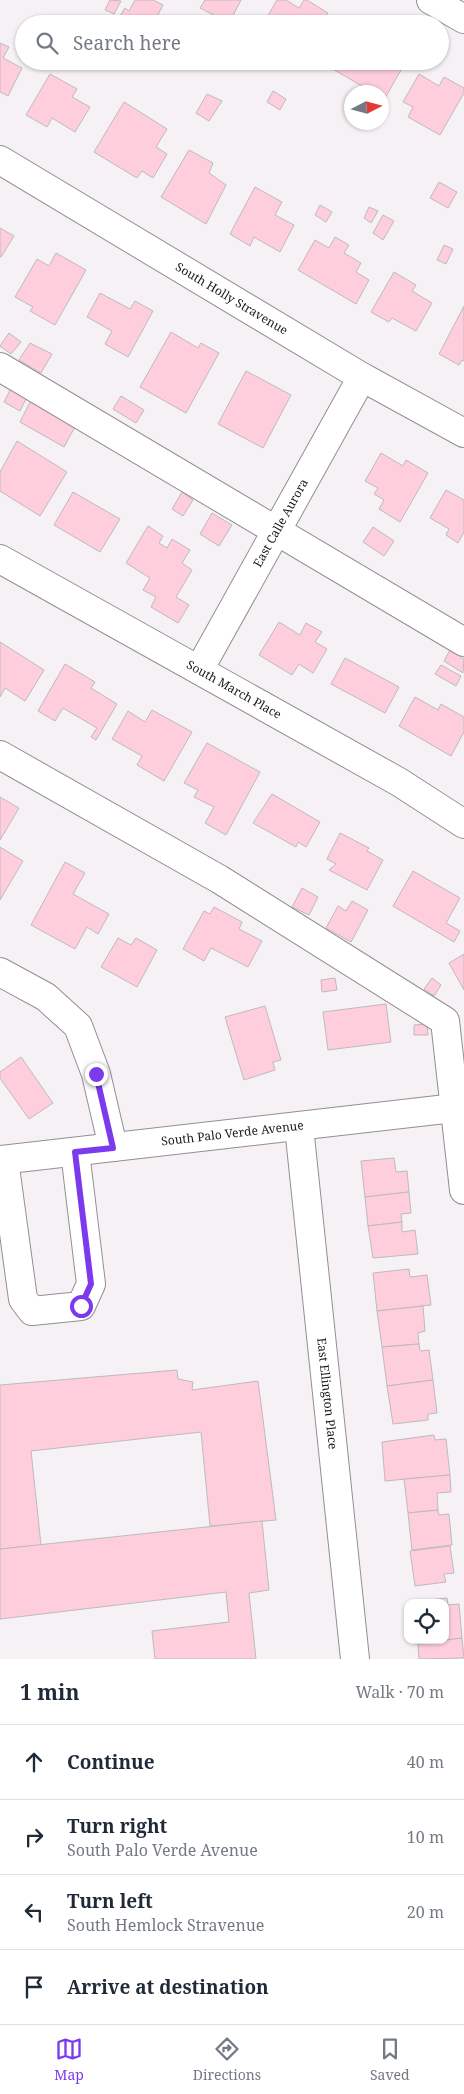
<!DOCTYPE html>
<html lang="en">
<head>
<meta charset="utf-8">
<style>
	:root { --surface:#fff; --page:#f2f2f3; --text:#1f2937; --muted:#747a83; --line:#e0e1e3; --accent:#7c3aed }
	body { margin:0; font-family:"Noto Serif",serif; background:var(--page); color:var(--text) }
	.controls { position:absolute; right:15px; bottom:15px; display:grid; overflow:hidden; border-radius:10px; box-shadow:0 1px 4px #0004 }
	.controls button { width:45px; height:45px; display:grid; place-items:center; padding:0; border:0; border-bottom:1px solid var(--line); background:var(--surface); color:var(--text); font:25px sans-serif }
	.compass { position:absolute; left:344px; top:85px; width:45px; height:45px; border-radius:50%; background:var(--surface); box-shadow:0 1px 4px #0004; rotate:84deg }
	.stop { position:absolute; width:15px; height:15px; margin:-11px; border:4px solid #7c3aed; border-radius:50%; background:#fff }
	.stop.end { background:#7c3aed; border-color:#fff; box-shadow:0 1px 5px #0008 }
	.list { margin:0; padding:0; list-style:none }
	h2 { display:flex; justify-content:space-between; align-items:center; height:65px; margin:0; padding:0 20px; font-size:21px }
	h2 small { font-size:16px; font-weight:400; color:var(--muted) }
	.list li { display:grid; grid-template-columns:32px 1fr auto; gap:15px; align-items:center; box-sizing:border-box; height:75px; padding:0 20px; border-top:1px solid var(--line) }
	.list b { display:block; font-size:19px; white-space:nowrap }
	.list p { margin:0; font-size:16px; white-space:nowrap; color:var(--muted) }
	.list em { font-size:16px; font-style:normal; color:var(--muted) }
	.icon { flex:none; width:28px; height:28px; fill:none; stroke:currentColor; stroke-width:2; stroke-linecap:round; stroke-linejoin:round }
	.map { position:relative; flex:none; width:464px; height:1659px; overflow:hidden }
	.search { position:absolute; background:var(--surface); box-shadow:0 1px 4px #0004; left:15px; right:15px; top:15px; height:55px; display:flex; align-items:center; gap:12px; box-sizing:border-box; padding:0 18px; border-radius:28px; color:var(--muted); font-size:19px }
	.sheet { height:365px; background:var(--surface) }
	nav { display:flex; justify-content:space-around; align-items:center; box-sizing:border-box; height:70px; border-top:1px solid var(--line); background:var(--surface); font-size:14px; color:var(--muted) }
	nav a { display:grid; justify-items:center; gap:2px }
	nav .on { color:var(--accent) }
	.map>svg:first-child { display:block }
</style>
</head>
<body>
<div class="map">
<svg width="464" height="1659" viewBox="0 0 464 1659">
	<rect width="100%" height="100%" fill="#f5f1f4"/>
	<g fill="#fecedd" stroke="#bfbabc">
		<polygon points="110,0 121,1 114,14 105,10"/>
		<polygon points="135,0 153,0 163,5 153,24 135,24 120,16 125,8 129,11"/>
		<polygon points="205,0 241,0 229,23 200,8"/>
		<polygon points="277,0 286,0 299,8 304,0 307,0 328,13 321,24 273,24 266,19"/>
		<polygon points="339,17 351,24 335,24"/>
		<polygon points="0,43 9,47 3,58 22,68 8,96 0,92"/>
		<polygon points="329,61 406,61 384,100 382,92 372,92 326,65"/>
		<polygon points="50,74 77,89 72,97 90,107 75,132 52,118 47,127 26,115"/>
		<polygon points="419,74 439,86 444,77 464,88 464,93 440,135 408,117 413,107 403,102"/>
		<polygon points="273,91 286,99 280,110 267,102"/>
		<polygon points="207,94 222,101 209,121 196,113"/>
		<polygon points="124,102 167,129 156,147 167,154 153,178 142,171 137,178 94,152"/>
		<polygon points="189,150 213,163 209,173 226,185 206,224 161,197"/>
		<polygon points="439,182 457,192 448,208 430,198"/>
		<polygon points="255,187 282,202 275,215 294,225 280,252 254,237 250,246 230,234"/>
		<polygon points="320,205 332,212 326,222 315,215"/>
		<polygon points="369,207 378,211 371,223 364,218"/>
		<polygon points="383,215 394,221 383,240 373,233"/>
		<polygon points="0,228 14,236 1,257 0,257"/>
		<polygon points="335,237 349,245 344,253 361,263 356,272 369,280 356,304 298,270 315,240 329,248"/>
		<polygon points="444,245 453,249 446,264 437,260"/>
		<polygon points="56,253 86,270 55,325 30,311 33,307 15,297 37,259 49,266"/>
		<polygon points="394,272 416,285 412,291 432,303 416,331 392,318 389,322 371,312"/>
		<polygon points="100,293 130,309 135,301 153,311 128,357 105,344 112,331 87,317"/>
		<polygon points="464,306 464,361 462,360 459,365 439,354"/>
		<polygon points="171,332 198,348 201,343 219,353 186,413 140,387"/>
		<polygon points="9,333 21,342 11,354 0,346"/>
		<polygon points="30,343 52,354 41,373 19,360"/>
		<polygon points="246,371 291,395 263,448 218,424"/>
		<polygon points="11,388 27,397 20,411 4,402"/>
		<polygon points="121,396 144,410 136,423 113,409"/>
		<polygon points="32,398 76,425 64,447 20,422"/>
		<polygon points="17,441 67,472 40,516 0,491 0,472"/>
		<polygon points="381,453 403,466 406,460 428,473 400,522 379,509 384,500 374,494 378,488 365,481"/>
		<polygon points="446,490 464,500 464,532 458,543 446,535 449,529 430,518"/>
		<polygon points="73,492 120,519 100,552 54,525"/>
		<polygon points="182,492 193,500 183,516 172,509"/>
		<polygon points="212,513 232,525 219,546 200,534"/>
		<polygon points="148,526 163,536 159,543 167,548 172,539 190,550 182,563 192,570 176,597 189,605 178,623 151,607 156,597 143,590 150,578 126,563"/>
		<polygon points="373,527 394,541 384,556 363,542"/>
		<polygon points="279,622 300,635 306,623 322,632 315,642 327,649 313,673 299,664 292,675 259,655"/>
		<polygon points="0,642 44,670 25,701 5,688 0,697"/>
		<polygon points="450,650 464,659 463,673 444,661"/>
		<polygon points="345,658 399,687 385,713 331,684"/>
		<polygon points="65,664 95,682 91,688 117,704 96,740 91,737 97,728 63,708 55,721 38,711"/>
		<polygon points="441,665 461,676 456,686 435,674"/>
		<polygon points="415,697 438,710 441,704 464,717 464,732 451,756 399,726"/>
		<polygon points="152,710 192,732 164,781 137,765 142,756 112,739 128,711 145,722"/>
		<polygon points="207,743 260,772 226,835 205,823 214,807 194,797 198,790 184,783"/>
		<polygon points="272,794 320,822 306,847 298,842 296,847 253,823"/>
		<polygon points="0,797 19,808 0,840"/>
		<polygon points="340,833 369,848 367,851 383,860 367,890 329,870 336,864 327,859"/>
		<polygon points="0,847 23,861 0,900"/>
		<polygon points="65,862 85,873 73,894 109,914 98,934 87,927 75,949 31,925"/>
		<polygon points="413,871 460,898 446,923 460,931 454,942 393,906"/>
		<polygon points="302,888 318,897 309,915 292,907"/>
		<polygon points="352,901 368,910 351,942 326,928 338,906 346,911"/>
		<polygon points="214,907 242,922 239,929 262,941 248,967 211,948 204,961 183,949 204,911 210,914"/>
		<polygon points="118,938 131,945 136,938 157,950 137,987 101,967"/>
		<polygon points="464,954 464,990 449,963"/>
		<polygon points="335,978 337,990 322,992 321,980"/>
		<polygon points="432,978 441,985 434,996 424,989"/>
		<polygon points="386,1004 391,1042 328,1050 323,1012"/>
		<polygon points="265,1006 281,1060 273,1062 275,1070 244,1080 225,1017"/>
		<polygon points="427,1024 428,1035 414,1035 414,1025"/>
		<polygon points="21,1057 53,1103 29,1119 0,1078 0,1072"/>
		<polygon points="394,1158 396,1172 407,1171 409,1192 365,1197 361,1161"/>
		<polygon points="409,1192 411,1213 401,1214 402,1222 368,1226 365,1197"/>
		<polygon points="402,1222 402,1232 415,1230 418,1254 373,1258 368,1226"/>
		<polygon points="409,1269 410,1277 427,1275 431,1305 377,1311 373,1273"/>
		<polygon points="423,1306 425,1331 418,1333 419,1344 382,1347 377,1311"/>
		<polygon points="419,1344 420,1351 429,1350 433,1380 387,1386 382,1347"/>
		<polygon points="177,1370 178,1379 193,1382 192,1390 258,1381 276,1520 210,1526 201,1432 31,1451 41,1545 0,1549 0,1385"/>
		<polygon points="433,1380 437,1413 428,1414 428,1420 393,1424 387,1386"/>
		<polygon points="434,1435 435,1440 446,1439 450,1475 385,1481 382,1442"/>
		<polygon points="450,1475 451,1492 437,1493 438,1510 408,1513 404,1479"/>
		<polygon points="438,1510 439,1515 449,1514 452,1545 412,1550 408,1513"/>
		<polygon points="262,1521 269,1590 249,1593 256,1659 155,1659 152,1631 229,1622 226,1592 0,1619 0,1549"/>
		<polygon points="450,1546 454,1573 444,1574 446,1582 415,1586 410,1551"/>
		<polygon points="447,1598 448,1605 459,1604 462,1638 418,1644 418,1640 445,1640 445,1603 412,1602"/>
		<polygon points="462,1638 464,1658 419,1659 418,1644"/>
	</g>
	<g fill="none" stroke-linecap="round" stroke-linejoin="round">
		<g stroke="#928f91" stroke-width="30">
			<g id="minor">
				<polyline points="431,0 464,19"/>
				<path id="s1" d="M0,160L362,377L464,433"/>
				<polyline points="0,367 464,642"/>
				<path id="s2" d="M0,559L399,782L464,824"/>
				<path id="s3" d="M199,670L362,377"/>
				<polyline points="0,755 219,879 445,1021 464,1190"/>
				<polyline points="0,972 46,997 78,1026 96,1074 113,1147"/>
				<path id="s4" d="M299,1127L355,1659"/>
				<path id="s5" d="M0,1160L464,1107"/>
				<polyline points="4,1160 23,1299 32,1311 81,1306 91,1284 75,1152"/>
			</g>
		</g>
		<use href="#minor" stroke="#fff" stroke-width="28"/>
	</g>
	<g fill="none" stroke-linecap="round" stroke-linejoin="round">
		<polyline stroke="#7c3aed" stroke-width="6" points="81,1306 91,1284 75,1152 113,1148 96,1074"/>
	</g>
	<g text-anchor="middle" stroke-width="5" stroke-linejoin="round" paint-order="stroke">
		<g font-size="12" fill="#1a191a" stroke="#fff">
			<text dy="4" stroke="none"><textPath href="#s1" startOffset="270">South Holly Stravenue</textPath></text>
			<text dy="4" stroke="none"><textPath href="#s3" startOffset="168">East Calle Aurora</textPath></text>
			<text dy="4" stroke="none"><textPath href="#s2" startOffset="268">South March Place</textPath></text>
			<text dy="4" stroke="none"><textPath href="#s5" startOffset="234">South Palo Verde Avenue</textPath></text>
			<text dy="4" stroke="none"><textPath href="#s4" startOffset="268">East Ellington Place</textPath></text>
		</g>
	</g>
</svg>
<div class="controls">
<button><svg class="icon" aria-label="locate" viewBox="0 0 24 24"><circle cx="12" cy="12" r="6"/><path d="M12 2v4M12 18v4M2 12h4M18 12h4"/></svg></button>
</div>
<svg class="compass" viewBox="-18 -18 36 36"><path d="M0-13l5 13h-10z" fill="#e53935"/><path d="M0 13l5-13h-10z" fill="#747a83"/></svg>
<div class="stop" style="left:81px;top:1306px"></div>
<div class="stop end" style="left:96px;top:1074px"></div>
<div class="search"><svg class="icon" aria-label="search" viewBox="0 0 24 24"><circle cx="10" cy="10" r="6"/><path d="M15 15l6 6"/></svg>Search here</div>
</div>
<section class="sheet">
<h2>1 min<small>Walk · 70 m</small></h2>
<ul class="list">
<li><svg class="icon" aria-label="ahead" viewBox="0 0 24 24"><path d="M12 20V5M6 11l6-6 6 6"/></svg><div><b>Continue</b></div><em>40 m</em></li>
<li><svg class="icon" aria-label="right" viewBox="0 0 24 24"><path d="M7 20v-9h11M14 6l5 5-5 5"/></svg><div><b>Turn right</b><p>South Palo Verde Avenue</p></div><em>10 m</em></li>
<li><svg class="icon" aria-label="left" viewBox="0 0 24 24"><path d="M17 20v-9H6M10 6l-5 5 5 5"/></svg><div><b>Turn left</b><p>South Hemlock Stravenue</p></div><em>20 m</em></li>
<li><svg class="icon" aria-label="arrive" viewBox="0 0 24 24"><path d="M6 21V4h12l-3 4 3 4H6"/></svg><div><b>Arrive at destination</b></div></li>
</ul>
</section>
<nav>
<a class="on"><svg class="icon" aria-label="map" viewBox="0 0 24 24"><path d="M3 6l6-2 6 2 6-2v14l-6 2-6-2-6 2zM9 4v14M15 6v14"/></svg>Map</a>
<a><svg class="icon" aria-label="directions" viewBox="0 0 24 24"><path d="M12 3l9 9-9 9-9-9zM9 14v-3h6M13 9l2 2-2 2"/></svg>Directions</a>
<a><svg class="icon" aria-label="saved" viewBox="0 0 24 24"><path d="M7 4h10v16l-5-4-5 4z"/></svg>Saved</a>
</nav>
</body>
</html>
